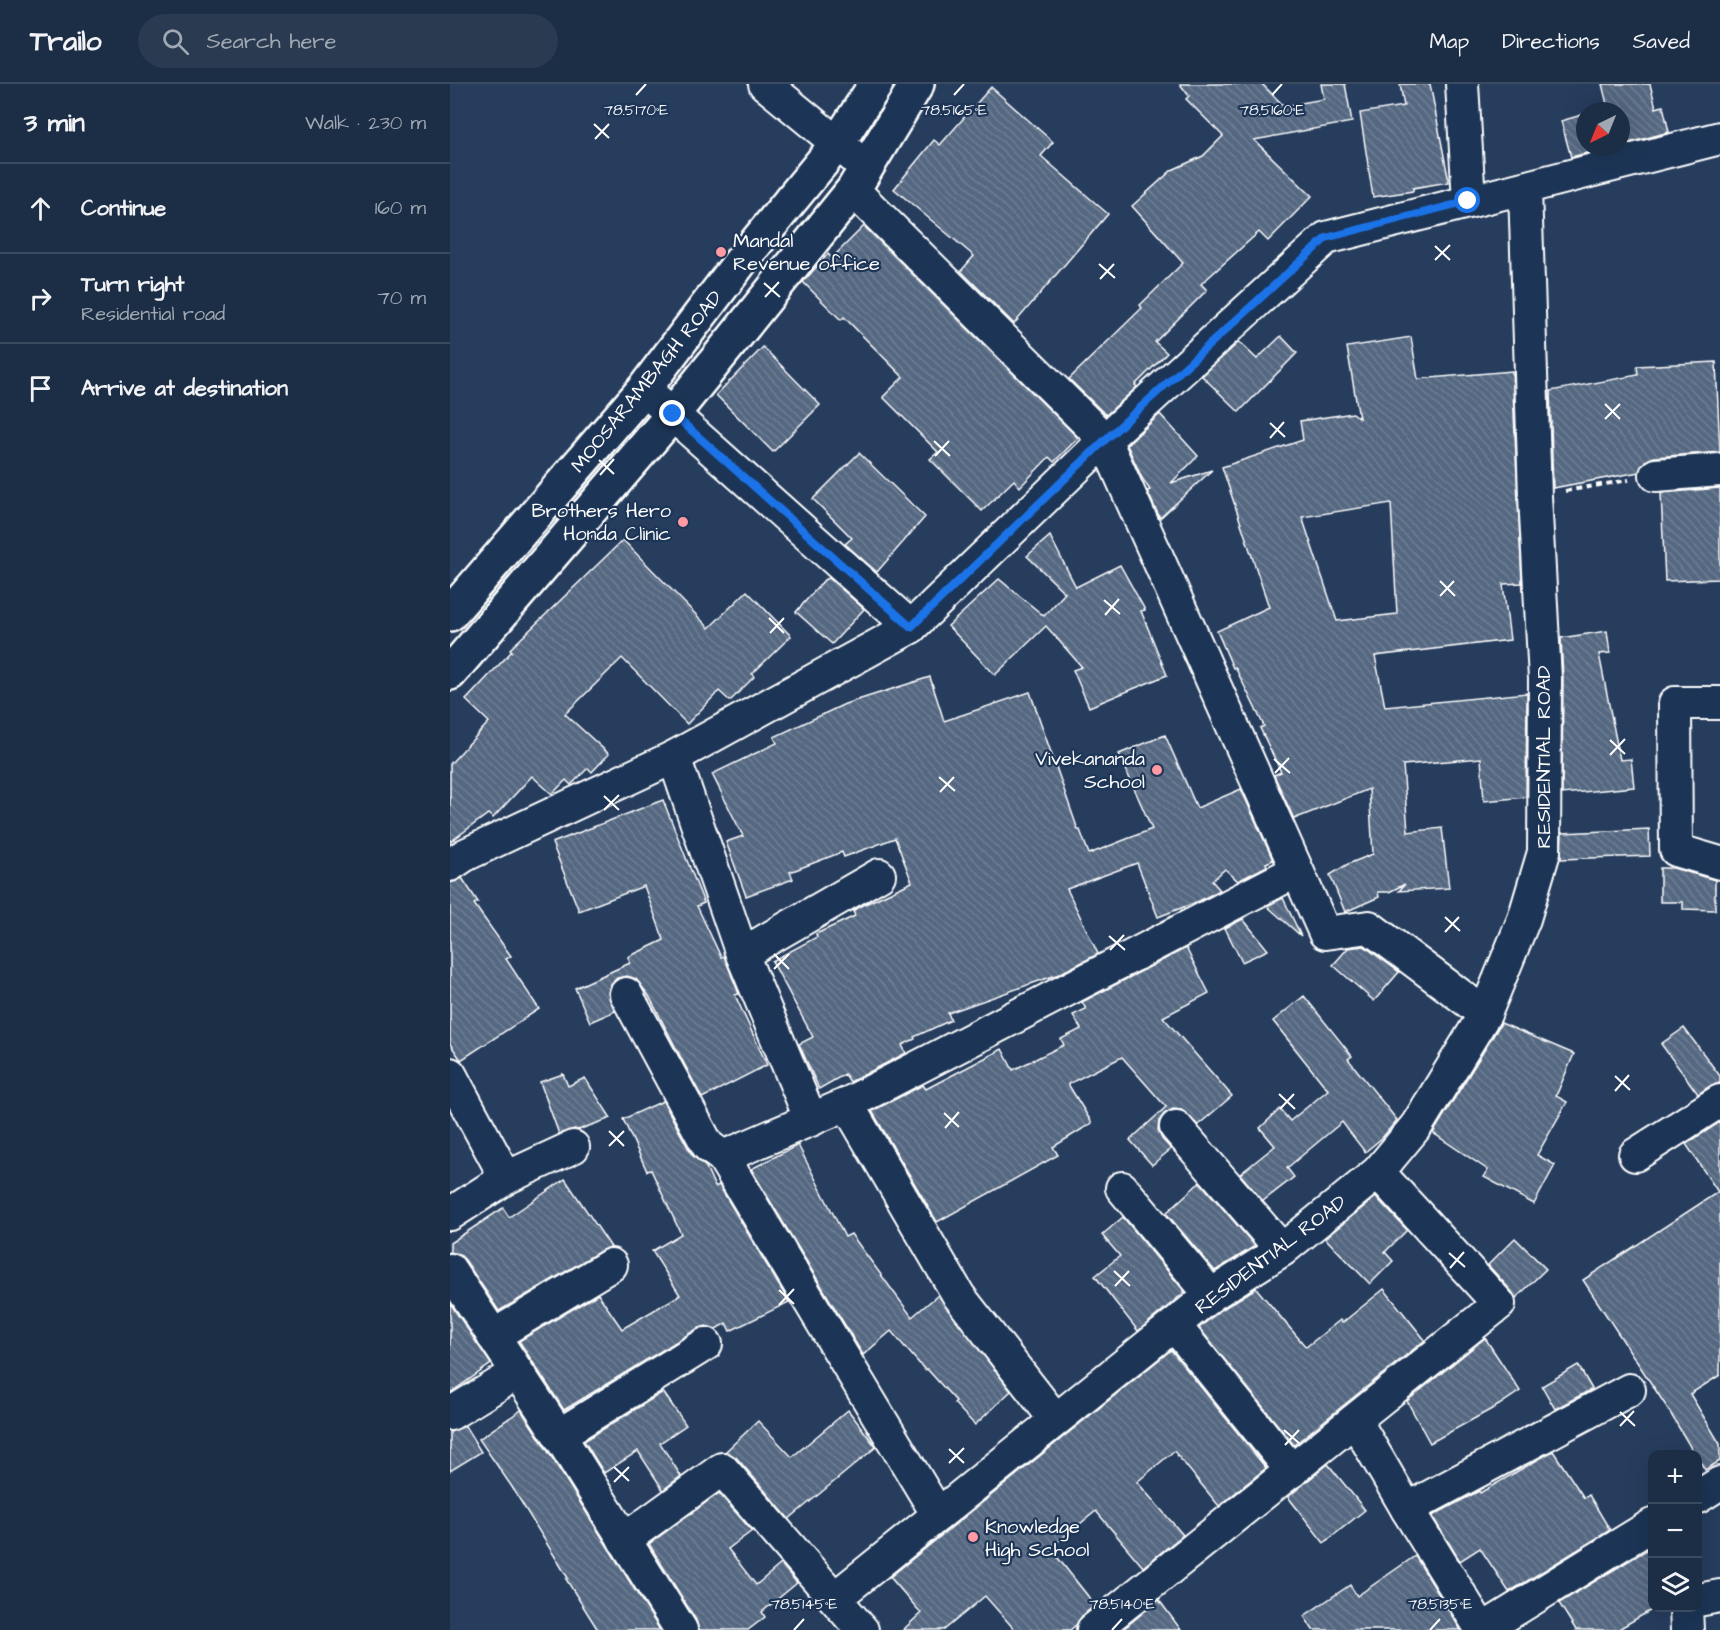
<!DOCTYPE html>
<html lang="en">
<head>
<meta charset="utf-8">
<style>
	:root { --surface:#1c2e46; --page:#293a51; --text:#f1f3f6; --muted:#a0a8b3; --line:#3a4a5f }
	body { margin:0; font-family:"Architects Daughter",sans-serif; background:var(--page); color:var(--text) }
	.controls { position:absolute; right:18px; bottom:18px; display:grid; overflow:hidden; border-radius:12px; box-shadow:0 6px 24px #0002 }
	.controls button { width:54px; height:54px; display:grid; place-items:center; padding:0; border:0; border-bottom:2px solid var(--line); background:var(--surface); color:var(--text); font:30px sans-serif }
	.compass { position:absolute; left:1126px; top:18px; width:54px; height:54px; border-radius:50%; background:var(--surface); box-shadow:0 6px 24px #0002; rotate:223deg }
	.stop { position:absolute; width:18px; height:18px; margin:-14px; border:4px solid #1a73e8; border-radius:50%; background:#fff }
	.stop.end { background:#1a73e8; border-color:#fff; box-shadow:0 2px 6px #0008 }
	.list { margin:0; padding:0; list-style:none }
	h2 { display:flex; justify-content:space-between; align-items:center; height:78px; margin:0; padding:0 24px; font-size:26px }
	h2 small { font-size:20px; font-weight:400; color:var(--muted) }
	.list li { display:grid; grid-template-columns:39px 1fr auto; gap:18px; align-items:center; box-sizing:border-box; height:90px; padding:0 24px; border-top:2px solid var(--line) }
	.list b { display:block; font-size:22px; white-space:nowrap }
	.list p { margin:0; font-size:20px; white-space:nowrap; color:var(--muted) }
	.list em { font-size:20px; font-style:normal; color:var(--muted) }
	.icon { flex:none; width:33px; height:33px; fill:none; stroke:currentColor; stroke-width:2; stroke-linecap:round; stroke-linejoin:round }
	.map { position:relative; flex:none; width:1270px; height:1546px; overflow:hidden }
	header { display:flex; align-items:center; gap:36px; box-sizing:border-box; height:84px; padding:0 30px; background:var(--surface); border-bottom:2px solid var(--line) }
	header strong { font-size:28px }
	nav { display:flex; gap:33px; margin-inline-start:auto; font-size:21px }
	.search { width:420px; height:54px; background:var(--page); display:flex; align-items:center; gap:15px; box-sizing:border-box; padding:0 21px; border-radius:33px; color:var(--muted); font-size:22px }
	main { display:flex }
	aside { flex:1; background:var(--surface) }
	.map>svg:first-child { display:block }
</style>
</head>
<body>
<header>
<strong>Trailo</strong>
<div class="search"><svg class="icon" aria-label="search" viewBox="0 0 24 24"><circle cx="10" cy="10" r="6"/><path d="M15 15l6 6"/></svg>Search here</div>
<nav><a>Map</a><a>Directions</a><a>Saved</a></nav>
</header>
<main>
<aside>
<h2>3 min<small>Walk · 230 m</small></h2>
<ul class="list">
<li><svg class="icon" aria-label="ahead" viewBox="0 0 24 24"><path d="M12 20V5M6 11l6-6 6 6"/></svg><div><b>Continue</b></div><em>160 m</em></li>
<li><svg class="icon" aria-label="right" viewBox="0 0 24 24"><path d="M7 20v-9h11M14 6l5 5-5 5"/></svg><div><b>Turn right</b><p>Residential road</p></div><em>70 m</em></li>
<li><svg class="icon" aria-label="arrive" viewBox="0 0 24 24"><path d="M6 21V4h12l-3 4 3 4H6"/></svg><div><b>Arrive at destination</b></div></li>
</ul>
</aside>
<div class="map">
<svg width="1270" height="1546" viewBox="0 0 1270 1546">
	<defs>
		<pattern id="building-back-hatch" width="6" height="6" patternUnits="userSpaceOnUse" patternTransform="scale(1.5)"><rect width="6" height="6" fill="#556781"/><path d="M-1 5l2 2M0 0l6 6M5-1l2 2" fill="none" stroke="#6e7e94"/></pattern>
	</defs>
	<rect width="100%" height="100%" fill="#263d5e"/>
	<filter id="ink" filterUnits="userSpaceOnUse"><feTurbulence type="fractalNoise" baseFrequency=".0167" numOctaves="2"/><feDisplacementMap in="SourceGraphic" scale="12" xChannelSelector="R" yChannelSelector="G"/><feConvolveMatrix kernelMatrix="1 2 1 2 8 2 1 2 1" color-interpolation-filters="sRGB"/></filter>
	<g filter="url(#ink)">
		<g fill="url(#building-back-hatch)" stroke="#fff" stroke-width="1.5" fill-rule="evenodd">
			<polygon points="730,0 812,0 834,22 874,15 871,0 895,0 902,38 804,56 862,112 818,157 809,148 751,200 757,206 705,258 717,269 685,301 687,303 656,331 619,295 692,224 690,221 733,179 682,122 722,86 753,72 773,52 736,15 739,12"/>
			<polygon points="950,0 980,0 999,98 963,104 963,107 923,113 910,29 954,22"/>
			<polygon points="1152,0 1200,0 1206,24 1213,22 1219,48 1171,61 1171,27 1148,27 1158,24"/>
			<polygon points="541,3 603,58 591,72 658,130 564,240 511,187 524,172 444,105 484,56 490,61"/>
			<polygon points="1135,30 1135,63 1161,63 1121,73 1111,37"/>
			<polygon points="414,142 628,354 604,378 599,373 570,403 564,396 532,427 480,375 488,368 433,313 453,293 394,233 391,236 353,198 378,170 382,174"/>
			<polygon points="831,252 847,269 789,328 752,292 789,258 807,275"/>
			<path d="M961,253L968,295L1062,287L1072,499L1053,500L1060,556L925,572L935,623L1077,609L1076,713L1034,717L1031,674L953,681L958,748L992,744L999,804L949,807L955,800L939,808H928L929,813L895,828L880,791L898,780L923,770L919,705L844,735L824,691L831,688L810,644L814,642L785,583L783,584L767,547L819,523L772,383L853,356L850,337L903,329L909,334L897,263ZM941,419L947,530L887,537L852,433Z"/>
			<polygon points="313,263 370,321 323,368 266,311"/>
			<polygon points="1266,278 1270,368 1204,373 1195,377 1189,388 1103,404 1100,307 1188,291 1187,282"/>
			<polygon points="710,330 748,372 721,399 762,386 710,434 697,407 700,406 692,394 677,361"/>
			<polygon points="409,369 475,433 427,488 395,460 402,454 363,415"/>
			<polygon points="1270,404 1270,495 1215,497 1211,409"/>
			<polygon points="600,452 626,503 670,481 695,526 691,527 717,591 639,623 623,586 632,583 596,542 545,591 498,542 549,495 594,532 615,509 577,472"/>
			<polygon points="173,456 259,544 297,507 341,552 302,590 304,593 280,617 269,607 237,640 172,574 115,630 159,670 142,688 138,684 121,701 116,696 102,710 82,692 43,734 38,730 0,758 0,680 39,638 16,616 62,567 60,565"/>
			<polygon points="379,494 414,525 382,560 346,528 374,496"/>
			<polygon points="1157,547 1160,569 1149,570 1170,676 1181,675 1184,703 1112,710 1113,595 1111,554"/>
			<polygon points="480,593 494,637 580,608 628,746 630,746 639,770 702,745 669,670 715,651 747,724 791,705 823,776 816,779 817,782 788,797 775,785 762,797 770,806 749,817 708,833 687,779 617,805 648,870 609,890 498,929 501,936 464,953 465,955 452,961 456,969 400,998 395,990 369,1005 349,960 363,953 322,877 367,853 366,850 405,832 403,827 409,823 462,798 445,754 394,773 392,768 340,788 343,795 296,812 276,758 293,752 262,690 327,659 324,653 395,620"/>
			<polygon points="213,716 254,819 247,822 271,873 274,872 289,910 285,911 317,981 252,1014 199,912 186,895 177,892 167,894 160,901 158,909 165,927 140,938 125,904 180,879 178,873 214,856 194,802 129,827 102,759"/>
			<polygon points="1199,745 1200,772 1111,775 1112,749"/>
			<polygon points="1210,784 1223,784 1265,796 1265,826 1233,825 1233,818 1210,818"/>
			<polygon points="12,794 28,818 24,820 61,872 56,875 89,925 11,976 0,960 0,799"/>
			<polygon points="833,814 851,852 817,822"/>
			<polygon points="793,835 818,866 792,878 775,844"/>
			<polygon points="914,862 949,888 924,917 883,881 898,864"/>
			<polygon points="736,864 759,909 713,933 782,1012 748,1041 732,1026 723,1025 715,1029 709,1037 708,1046 712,1055 721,1065 702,1081 680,1056 716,1023 672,973 618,1000 642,1039 603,1063 608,1071 487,1138 422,1027 473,1001 476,1005 552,965 563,986 614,961 611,955 631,945 623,931 636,925 632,918"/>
			<polygon points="854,912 902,972 898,975 947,1036 932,1054 915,1068 892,1038 837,1084 844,1093 813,1117 790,1090 825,1062 810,1044 830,1025 840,1037 878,1006 823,937"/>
			<polygon points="1051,939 1124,970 1106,1012 1117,1018 1087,1071 1105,1081 1084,1120 1034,1093 1038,1086 983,1049"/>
			<polygon points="1234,944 1270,992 1270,999 1260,1002 1248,1010 1211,960"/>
			<polygon points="113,990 118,1002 135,994 161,1034 128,1046 124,1045 109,1050 90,998"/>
			<polygon points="213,1017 242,1071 256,1083 265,1103 269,1101 339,1218 280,1247 276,1239 266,1245 256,1242 247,1245 114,1326 69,1257 148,1210 172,1245 230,1211 202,1167 231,1150 201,1086 197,1087 173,1035"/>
			<polygon points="1270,1038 1270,1291 1240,1310 1270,1360 1270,1377 1255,1386 1248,1374 1248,1371 1245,1371 1218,1325 1133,1196 1268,1108 1236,1060"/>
			<polygon points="348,1061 395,1153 401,1150 462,1233 488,1211 561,1307 525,1341 504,1319 506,1317 477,1285 475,1286 441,1247 413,1271 301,1085"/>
			<polygon points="115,1095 161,1163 152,1166 49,1227 15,1176 9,1170 0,1168 0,1159 53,1124 59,1133"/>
			<polygon points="750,1098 805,1162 765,1187 716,1129"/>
			<polygon points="926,1113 957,1146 935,1168 943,1177 920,1200 875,1154"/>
			<polygon points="673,1133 735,1208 688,1247 645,1192 670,1172 652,1151"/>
			<polygon points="1065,1154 1096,1185 1066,1214 1062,1208 1038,1181"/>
			<polygon points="806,1204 856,1263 890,1236 892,1239 934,1205 975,1256 844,1361 749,1244 771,1226"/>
			<polygon points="0,1219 41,1280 0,1309"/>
			<polygon points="1035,1254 1070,1307 1049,1321 980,1359 957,1317"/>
			<polygon points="721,1266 816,1384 769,1422 724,1367 687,1398 733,1451 693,1483 646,1427 600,1464 645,1521 632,1532 626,1541 620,1546 565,1546 535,1512 494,1546 453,1546 471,1529 440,1493"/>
			<polygon points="1128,1281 1142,1305 1105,1325 1092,1302"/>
			<polygon points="213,1308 236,1341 210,1359 231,1392 213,1406 188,1367 154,1389 134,1357"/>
			<polygon points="71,1326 94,1361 210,1546 148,1546 116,1495 118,1494 62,1403 29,1355"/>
			<polygon points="398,1326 426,1363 339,1435 286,1373 275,1368 308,1337 342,1373"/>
			<polygon points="15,1342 31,1368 0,1387 0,1348"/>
			<polygon points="1103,1367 1134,1414 1139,1411 1160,1446 1059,1508 1030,1464 1010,1477 982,1432 1029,1407 1030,1409"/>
			<polygon points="878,1380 915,1426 874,1459 838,1413"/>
			<polygon points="269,1409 302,1447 278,1465 306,1501 331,1480 347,1499 312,1528 315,1533 298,1546 249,1546 246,1536 199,1460"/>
			<polygon points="1203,1462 1203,1525 1167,1546 1126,1546 1109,1519"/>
			<polygon points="965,1472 1011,1546 863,1546 854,1532 900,1501 907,1512"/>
			<polygon points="709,1516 731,1546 672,1546 700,1523"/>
		</g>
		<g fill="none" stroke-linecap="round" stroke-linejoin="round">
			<g stroke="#fff" stroke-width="36">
				<g id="minor">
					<polyline points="315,0 416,83"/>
					<polyline points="1012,0 1019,117"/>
					<polyline points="403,106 655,356 875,849 919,843 1035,930"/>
					<polyline points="194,305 461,543"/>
					<polyline points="1206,391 1270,386"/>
					<polyline points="1270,619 1225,619 1226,766 1270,779"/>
					<polyline points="224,673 292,870 361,1036"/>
					<polyline points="0,781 15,771 224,673 461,543 655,356 876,154 1270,54"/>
					<polyline points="292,870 429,791"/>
					<polyline points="176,910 258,1062 273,1073 488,1431"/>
					<polyline points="0,990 56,1094"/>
					<polyline points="397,1020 509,1212 605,1335"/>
					<polyline points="726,1043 832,1166"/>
					<polyline points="1185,1071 1270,1017"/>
					<polyline points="273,1073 397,1020 846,787"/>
					<polyline points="672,1104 761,1211"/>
					<polyline points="0,1130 56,1094 123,1063"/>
					<polyline points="0,1186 109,1351 231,1546"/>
					<polyline points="725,1242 842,1387"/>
					<polyline points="43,1252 161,1181"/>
					<polyline points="0,1330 67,1289"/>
					<polyline points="905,1336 957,1425 1032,1546"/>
					<polyline points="109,1351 256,1260"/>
					<polyline points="1248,1413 1270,1399"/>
					<polyline points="957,1425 1179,1306"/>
					<polyline points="174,1456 272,1385 412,1546"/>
					<polyline points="385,1514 761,1211 832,1166 928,1088 967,1041 1035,930 1074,835 1094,768 1095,595 1085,412 1075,105"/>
					<polyline points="1248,1516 1270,1512"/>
					<polyline points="1236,1524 1237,1546"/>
					<polyline points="643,1546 1049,1220 928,1088"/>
					<polyline points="1032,1546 1202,1441"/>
				</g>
			</g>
			<g stroke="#fff" stroke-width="38">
				<g id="primary">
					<polyline points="0,530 194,305 291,177 387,60 426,0"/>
					<polyline points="0,589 223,330 403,106 467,0"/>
				</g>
			</g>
			<polyline stroke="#fff" stroke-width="4" stroke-dasharray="6 4.5" stroke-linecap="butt" points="1115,407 1179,396"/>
			<use href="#minor" stroke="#1d3557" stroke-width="32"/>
			<use href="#primary" stroke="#1d3557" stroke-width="33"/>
		</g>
	</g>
	<g fill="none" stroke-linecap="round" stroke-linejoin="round" filter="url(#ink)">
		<polyline stroke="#1a73e8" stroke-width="8" points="223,330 461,543 655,356 876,154 1018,117"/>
	</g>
	<path fill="none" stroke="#fff" stroke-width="2" d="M186,11L196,0M504,11L514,0M822,11L832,0M144,40L159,54M145,55L159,40M985,162L1000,176M985,176L1000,161M649,180L665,194M650,195L664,180M314,199L330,213M315,213L329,198M1155,320L1170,335M1155,335L1170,320M820,339L835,353M820,354L834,338M484,357L500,372M485,372L499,357M149,376L164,390M150,391L164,375M990,497L1005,512M990,512L1004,497M654,516L670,530M655,531L669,515M319,534L334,549M320,549L334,534M1160,656L1175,670M1160,671L1175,655M824,675L840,689M825,689L839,674M489,693L505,707M490,708L504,693M154,712L169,726M154,726L169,711M995,833L1010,847M995,848L1009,833M659,852L675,866M660,866L674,851M324,870L339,885M324,885L339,870M1165,992L1180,1006M1165,1007L1179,991M829,1010L845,1025M830,1025L844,1010M494,1029L509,1043M495,1044L509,1028M159,1047L174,1062M159,1062L174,1047M999,1169L1015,1183M1000,1184L1014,1168M664,1187L680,1202M665,1202L679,1187M329,1206L344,1220M329,1221L344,1205M1170,1328L1185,1342M1170,1342L1184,1327M834,1346L850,1360M835,1361L849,1346M499,1365L514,1379M499,1379L514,1364M164,1383L179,1397M164,1398L179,1383M344,1546L354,1535M662,1546L672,1535M980,1546L990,1535"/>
	<g fill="#ff9aa2" stroke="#1d3557" stroke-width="2">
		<circle cx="271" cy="168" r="6"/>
		<circle cx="233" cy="438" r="6"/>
		<circle cx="707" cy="686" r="6"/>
		<circle cx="523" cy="1453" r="6"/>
	</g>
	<g text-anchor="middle" stroke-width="4.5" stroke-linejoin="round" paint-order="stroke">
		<g font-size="20" fill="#fff" stroke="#1d3557" text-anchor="start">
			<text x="283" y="163">Mandal<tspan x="283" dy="23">Revenue office</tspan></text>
			<text x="221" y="433" text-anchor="end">Brothers Hero<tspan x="221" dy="23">Honda Clinic</tspan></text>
			<text x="695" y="681" text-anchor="end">Vivekananda<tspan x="695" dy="23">School</tspan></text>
			<text x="535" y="1449">Knowledge<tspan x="535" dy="23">High School</tspan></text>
		</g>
		<g font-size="20" fill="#fff" stroke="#1d3557">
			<text transform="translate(196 297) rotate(-51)" y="7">MOOSARAMBAGH ROAD</text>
			<text transform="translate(1093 673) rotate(-90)" y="7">RESIDENTIAL ROAD</text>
			<text transform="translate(820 1170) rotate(-37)" y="7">RESIDENTIAL ROAD</text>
		</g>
	</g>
	<g font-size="15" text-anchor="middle" fill="#fff" stroke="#1d3557" stroke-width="4.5" stroke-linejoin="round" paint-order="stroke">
		<text x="504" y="31">78.5165°E</text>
		<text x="822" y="31">78.5160°E</text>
		<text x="186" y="31">78.5170°E</text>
		<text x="354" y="1525">78.5145°E</text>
		<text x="672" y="1525">78.5140°E</text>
		<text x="990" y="1525">78.5135°E</text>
	</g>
</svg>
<div class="controls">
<button>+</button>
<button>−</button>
<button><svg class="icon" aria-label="layers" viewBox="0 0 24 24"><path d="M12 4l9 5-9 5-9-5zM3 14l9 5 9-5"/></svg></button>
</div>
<svg class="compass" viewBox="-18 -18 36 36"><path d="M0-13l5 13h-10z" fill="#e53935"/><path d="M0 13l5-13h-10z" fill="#a0a8b3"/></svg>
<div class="stop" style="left:1018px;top:117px"></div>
<div class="stop end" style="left:223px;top:330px"></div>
</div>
</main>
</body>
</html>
